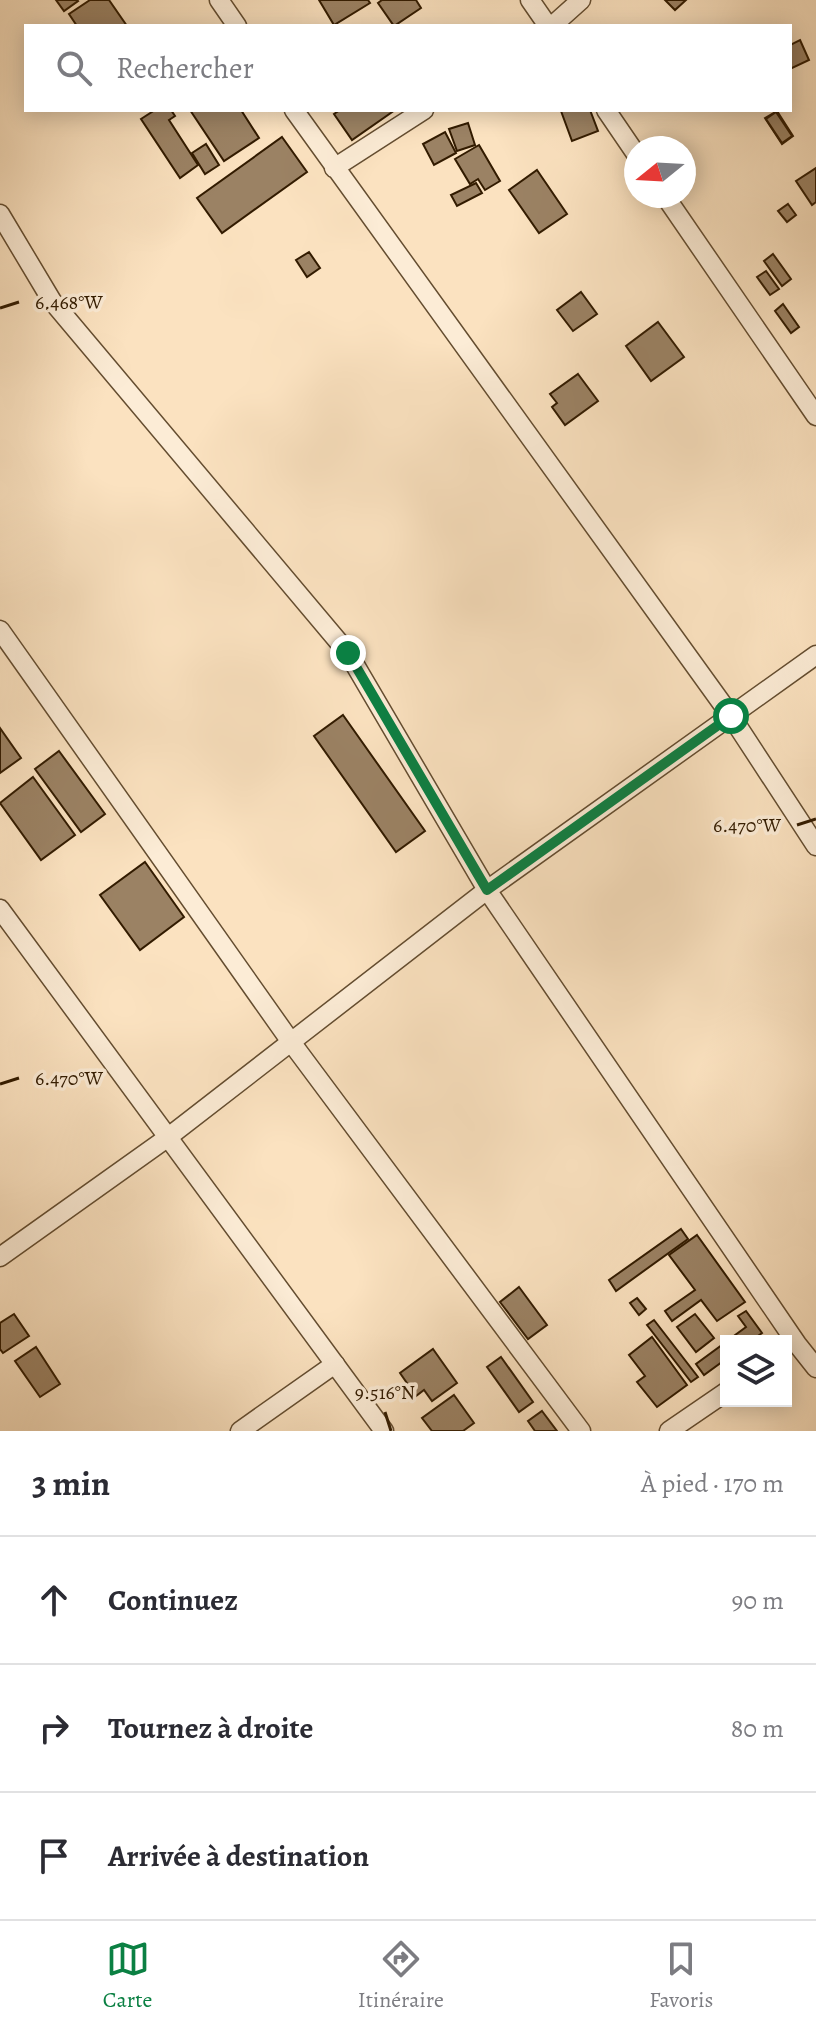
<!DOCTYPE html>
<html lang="fr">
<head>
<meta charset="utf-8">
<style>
	:root { --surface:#fff; --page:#f7f7f7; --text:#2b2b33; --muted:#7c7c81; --line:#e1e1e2; --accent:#0b8043 }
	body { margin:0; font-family:Alegreya,serif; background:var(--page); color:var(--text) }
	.controls { position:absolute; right:24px; bottom:24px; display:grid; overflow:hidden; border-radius:0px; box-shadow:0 4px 20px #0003 }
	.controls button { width:72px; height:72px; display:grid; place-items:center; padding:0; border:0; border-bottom:2px solid var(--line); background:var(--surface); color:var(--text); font:40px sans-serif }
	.compass { position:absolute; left:624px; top:136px; width:72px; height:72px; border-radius:50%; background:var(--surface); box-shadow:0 4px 20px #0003; rotate:252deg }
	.stop { position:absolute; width:24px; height:24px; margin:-18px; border:6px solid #0b8043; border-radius:50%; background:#fff }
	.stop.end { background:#0b8043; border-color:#fff; box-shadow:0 2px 8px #0008 }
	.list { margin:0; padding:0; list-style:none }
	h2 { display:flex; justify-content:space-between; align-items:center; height:104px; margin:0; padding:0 32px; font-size:34px }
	h2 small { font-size:26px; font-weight:400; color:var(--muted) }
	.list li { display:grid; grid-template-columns:52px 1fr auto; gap:24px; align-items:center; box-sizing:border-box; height:128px; padding:0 32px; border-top:2px solid var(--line) }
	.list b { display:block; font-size:30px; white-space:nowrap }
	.list em { font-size:26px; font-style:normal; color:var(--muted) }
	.icon { flex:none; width:44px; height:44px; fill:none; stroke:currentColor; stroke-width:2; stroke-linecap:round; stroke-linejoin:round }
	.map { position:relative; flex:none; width:816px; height:1431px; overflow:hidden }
	.search { position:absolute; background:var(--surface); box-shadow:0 4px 20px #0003; left:24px; right:24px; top:24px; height:88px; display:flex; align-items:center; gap:20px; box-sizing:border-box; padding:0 28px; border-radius:0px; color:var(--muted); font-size:30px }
	.sheet { height:488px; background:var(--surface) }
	nav { display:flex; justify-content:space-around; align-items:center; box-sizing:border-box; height:112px; border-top:2px solid var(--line); background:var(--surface); font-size:22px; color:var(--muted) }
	nav a { display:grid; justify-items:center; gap:4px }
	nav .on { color:var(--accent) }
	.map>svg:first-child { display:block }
</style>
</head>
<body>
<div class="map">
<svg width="816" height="1431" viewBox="0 0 816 1431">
	<rect width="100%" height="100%" fill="#fbe2c0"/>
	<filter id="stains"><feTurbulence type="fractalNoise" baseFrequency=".0025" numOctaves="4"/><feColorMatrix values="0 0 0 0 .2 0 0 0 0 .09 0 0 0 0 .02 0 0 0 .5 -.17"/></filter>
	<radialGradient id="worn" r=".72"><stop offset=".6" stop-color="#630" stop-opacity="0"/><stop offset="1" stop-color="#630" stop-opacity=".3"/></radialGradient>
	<g fill="#9b8264" stroke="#321b00" stroke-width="2">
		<polygon points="56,0 77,0 78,1 64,11"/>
		<polygon points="90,0 109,0 127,26 77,26 69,14"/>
		<polygon points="319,0 368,0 370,3 334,25"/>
		<polygon points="382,0 416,0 421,8 394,26 378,3"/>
		<polygon points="665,0 686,0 675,10"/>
		<polygon points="800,40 809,60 790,69 790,45"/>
		<polygon points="155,110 171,110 175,116 169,120 198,165 180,178 141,119"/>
		<polygon points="190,110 241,110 259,138 224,161"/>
		<polygon points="340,110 395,110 352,140 334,114"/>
		<polygon points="565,110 590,110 598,131 572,141 561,111"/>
		<polygon points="777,111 793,136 782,144 765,118"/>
		<polygon points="776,112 792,136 782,143 766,119"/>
		<polygon points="468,123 475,145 457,151 449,129"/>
		<polygon points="445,132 456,153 434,165 423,144"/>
		<polygon points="282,137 307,172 222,233 197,198"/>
		<polygon points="206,144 219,165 205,174 192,153"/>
		<polygon points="479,145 500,181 485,190 478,179 470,184 455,159"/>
		<polygon points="816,168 816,202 812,205 796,181"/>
		<polygon points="537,170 567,214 539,233 509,190"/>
		<polygon points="476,183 482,193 457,206 451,195"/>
		<polygon points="788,204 796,215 787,222 778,211"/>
		<polygon points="309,252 320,268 307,277 296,260"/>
		<polygon points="773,254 791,279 782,286 764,261"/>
		<polygon points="766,271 779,289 770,295 757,277"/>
		<polygon points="581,292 597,314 573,331 557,310"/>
		<polygon points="783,304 799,327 791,333 775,311"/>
		<polygon points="658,322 684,357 651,381 626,346"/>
		<polygon points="578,374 598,401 565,425 552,407 557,403 550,394"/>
		<polygon points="343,715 425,831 396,852 314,736"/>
		<polygon points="0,728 21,758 0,773"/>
		<polygon points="59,751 105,814 81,832 35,769"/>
		<polygon points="33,777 75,835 41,860 0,803"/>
		<polygon points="145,862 184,917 140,950 100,895"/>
		<polygon points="681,1229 688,1239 616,1291 609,1280"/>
		<polygon points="697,1235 745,1302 717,1321 701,1300 672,1321 665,1311 695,1290 669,1255"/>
		<polygon points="519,1287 547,1325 528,1339 500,1302"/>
		<polygon points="637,1298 646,1309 639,1315 630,1303"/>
		<polygon points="746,1311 762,1333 751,1341 727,1341 746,1327 738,1316"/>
		<polygon points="14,1314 29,1336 3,1353 0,1349 0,1323"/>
		<polygon points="695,1314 714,1338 696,1352 677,1327"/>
		<polygon points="654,1320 698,1377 691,1382 647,1325"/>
		<polygon points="652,1337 687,1385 657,1407 637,1382 645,1376 629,1355"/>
		<polygon points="726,1342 726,1359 704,1375 696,1364"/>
		<polygon points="36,1347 60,1384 40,1397 15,1361"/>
		<polygon points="433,1349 457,1383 432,1401 424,1390 416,1396 400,1373"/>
		<polygon points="501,1357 533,1402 519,1412 487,1367"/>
		<polygon points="454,1395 474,1423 463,1431 432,1431 422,1418"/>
		<polygon points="542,1411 557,1431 535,1431 528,1421"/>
	</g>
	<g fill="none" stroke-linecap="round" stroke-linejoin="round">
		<g stroke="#644d30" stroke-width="21">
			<g id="street">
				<polyline points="219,0 237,26"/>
				<polyline points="530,0 548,26"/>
				<polyline points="552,26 581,0"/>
				<polyline points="294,110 731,716 816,846"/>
				<polyline points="606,110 636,154"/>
				<polyline points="334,168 424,110"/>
				<polyline points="665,196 816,416"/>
				<polyline points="0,214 52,301 348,653 487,890 797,1344 816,1368"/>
				<polyline points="0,630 291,1042 581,1431"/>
				<polyline points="0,909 384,1431"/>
				<polyline points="0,1257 167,1138 487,890 816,655"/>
				<polyline points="240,1431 335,1364"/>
				<polyline points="669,1431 726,1392"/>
			</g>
		</g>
		<use href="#street" stroke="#fcecd6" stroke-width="18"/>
	</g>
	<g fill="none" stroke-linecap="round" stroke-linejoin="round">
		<polyline stroke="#0b8043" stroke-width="10" points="348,653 487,890 731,716"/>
	</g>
	<path fill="none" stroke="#321b00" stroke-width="3" d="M0,308L19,302M797,825L816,819M0,1084L19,1078M385,1412L391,1431"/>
	<g font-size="20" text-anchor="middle" fill="#321b00" stroke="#fcecd6" stroke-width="7" stroke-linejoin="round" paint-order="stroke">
		<text x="69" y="309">6.468°W</text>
		<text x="747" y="832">6.470°W</text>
		<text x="69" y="1085">6.470°W</text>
		<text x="385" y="1399">9.516°N</text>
	</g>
	<rect width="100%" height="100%" filter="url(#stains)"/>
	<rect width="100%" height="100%" fill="url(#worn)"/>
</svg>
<div class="controls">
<button><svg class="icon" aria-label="layers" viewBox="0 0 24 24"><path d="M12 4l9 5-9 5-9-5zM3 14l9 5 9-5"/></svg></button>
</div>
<svg class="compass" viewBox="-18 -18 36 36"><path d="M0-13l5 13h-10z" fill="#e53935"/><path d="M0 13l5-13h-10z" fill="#7c7c81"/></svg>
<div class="stop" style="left:731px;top:716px"></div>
<div class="stop end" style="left:348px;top:653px"></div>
<div class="search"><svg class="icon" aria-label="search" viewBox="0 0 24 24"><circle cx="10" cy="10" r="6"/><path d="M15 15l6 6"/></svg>Rechercher</div>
</div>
<section class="sheet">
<h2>3 min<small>À pied · 170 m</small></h2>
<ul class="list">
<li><svg class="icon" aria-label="ahead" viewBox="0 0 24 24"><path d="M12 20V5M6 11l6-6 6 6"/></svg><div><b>Continuez</b></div><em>90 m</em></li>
<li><svg class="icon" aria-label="right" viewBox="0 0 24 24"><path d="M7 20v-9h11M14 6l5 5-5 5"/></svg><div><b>Tournez à droite</b></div><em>80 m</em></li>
<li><svg class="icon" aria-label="arrive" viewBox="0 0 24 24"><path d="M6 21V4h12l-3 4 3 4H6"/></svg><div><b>Arrivée à destination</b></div></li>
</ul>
</section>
<nav>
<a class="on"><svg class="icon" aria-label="map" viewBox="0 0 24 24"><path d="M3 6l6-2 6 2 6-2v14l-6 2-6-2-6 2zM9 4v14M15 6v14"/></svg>Carte</a>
<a><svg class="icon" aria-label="directions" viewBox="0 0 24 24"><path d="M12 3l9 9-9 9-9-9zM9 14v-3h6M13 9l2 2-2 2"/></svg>Itinéraire</a>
<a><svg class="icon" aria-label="saved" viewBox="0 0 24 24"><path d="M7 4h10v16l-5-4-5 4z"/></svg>Favoris</a>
</nav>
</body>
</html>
